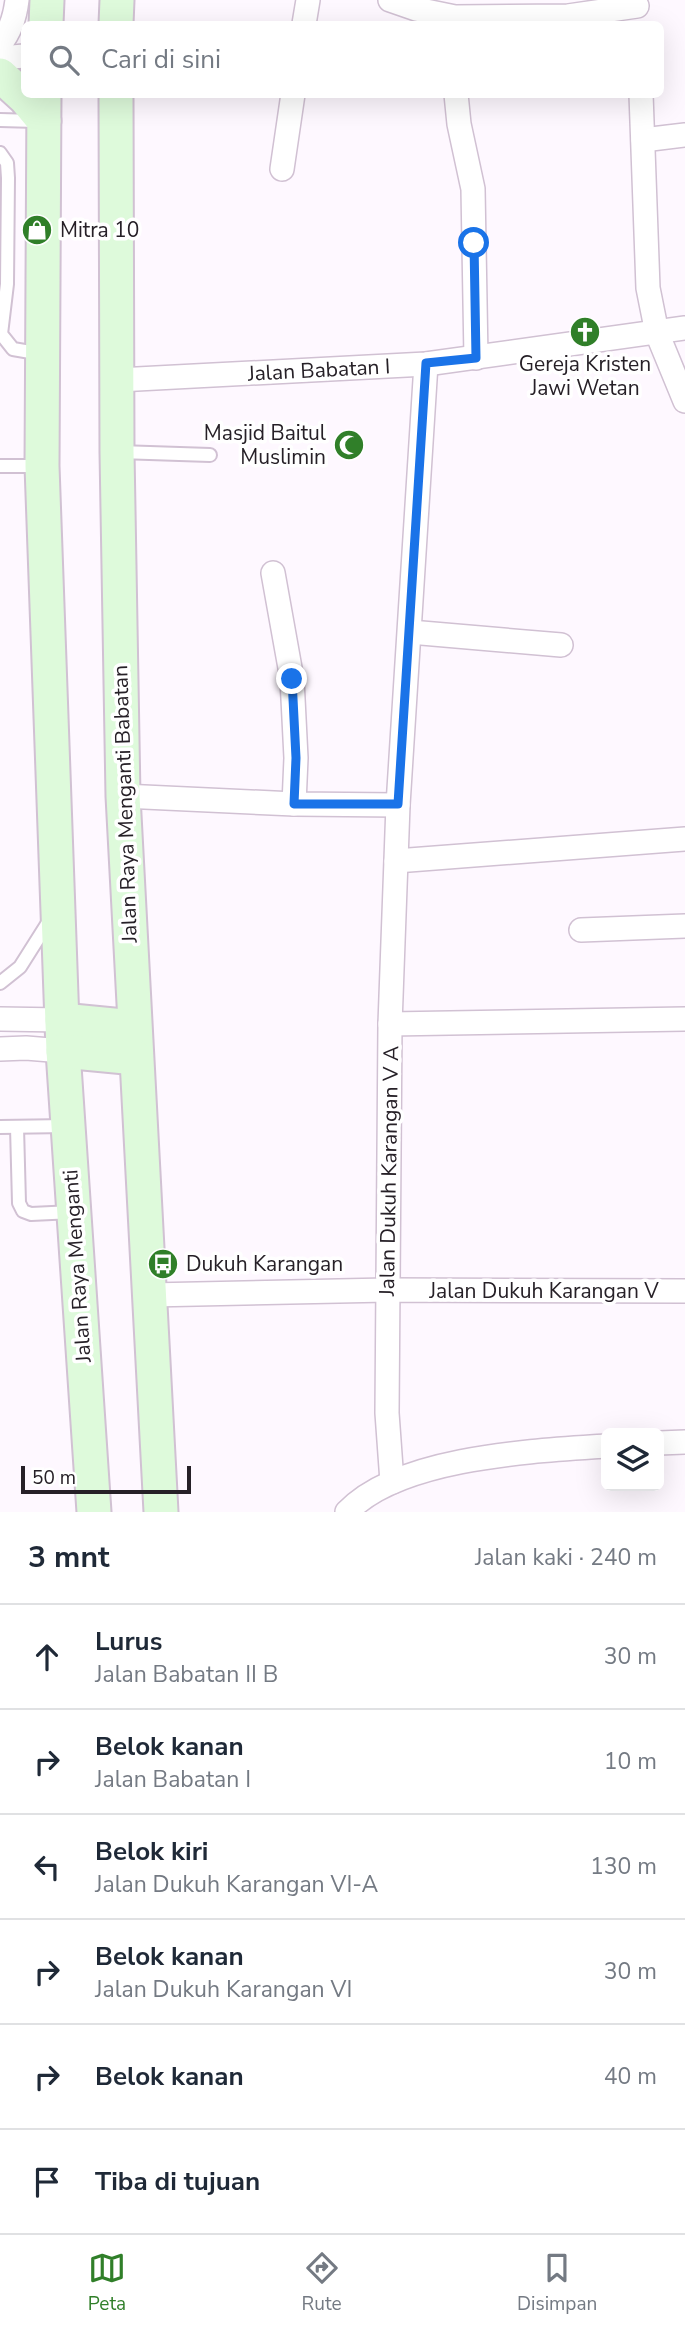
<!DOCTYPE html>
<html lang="id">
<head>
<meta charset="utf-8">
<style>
	:root { --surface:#fff; --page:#f2f2f3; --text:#1f2937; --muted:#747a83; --line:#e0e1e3; --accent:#307f29 }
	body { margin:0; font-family:"Nunito Sans",sans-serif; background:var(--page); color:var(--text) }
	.controls { position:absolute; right:21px; bottom:21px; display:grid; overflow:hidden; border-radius:10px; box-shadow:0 7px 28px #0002 }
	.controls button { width:63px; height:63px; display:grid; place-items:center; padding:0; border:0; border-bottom:2px solid var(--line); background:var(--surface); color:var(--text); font:35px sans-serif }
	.scale { position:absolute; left:21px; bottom:18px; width:170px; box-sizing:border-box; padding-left:7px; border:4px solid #262027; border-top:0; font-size:19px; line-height:24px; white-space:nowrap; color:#262027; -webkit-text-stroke:5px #fff; paint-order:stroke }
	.stop { position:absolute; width:21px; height:21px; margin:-16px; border:5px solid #1a73e8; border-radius:50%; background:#fff }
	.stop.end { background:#1a73e8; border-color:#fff; box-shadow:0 2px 7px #0008 }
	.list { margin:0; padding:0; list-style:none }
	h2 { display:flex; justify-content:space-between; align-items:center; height:91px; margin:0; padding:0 28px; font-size:30px }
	h2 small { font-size:23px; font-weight:400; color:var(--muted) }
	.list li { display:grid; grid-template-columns:46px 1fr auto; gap:21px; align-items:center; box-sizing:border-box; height:105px; padding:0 28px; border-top:2px solid var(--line) }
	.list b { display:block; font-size:26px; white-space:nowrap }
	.list p { margin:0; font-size:23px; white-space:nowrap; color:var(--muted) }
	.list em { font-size:23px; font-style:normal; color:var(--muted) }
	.icon { flex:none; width:38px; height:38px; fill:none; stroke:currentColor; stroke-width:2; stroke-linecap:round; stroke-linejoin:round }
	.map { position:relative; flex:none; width:685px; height:1512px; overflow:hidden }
	.search { position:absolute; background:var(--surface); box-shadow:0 7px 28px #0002; left:21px; right:21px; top:21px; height:77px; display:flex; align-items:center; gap:18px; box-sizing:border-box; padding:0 24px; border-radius:10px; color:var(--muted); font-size:26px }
	.sheet { height:721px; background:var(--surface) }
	nav { display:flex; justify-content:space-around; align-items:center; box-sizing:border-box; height:98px; border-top:2px solid var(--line); background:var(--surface); font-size:19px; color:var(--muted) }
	nav a { display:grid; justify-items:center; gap:4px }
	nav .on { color:var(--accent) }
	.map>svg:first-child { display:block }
</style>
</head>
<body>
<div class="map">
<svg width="685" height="1512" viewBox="0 0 685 1512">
	<rect width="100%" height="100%" fill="#fef8ff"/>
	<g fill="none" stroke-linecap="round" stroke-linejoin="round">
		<g stroke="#d1c1d3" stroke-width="16">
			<g id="lane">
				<polyline points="0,120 36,121"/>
				<polyline points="0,153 7,163 8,178 7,284 1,334 13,349 42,354"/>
				<polyline points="119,452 210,455"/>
				<polyline points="0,466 42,466"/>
				<polyline points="0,983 20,967 51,918"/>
				<polyline points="0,1127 67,1126"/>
				<polyline points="17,1127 19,1203 23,1211 31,1214 73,1212"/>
			</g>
		</g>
		<g stroke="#d1c1d3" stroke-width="26">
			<g id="street">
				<polyline points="390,0 416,9 455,17 568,16 637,6"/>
				<polyline points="304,24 308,0"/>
				<path d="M0,44C11,31 15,17 17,0"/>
				<polyline points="0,58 24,56"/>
				<polyline points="456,94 459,124 473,189 476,358"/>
				<polyline points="641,94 648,288 657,333 685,401"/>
				<polyline points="643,140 685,135"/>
				<polyline points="282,169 293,94"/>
				<polyline points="118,380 426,364 685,328"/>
				<polyline points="273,573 292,679 296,758 294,804"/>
				<polyline points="410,632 561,645"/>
				<polyline points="123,796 294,804 398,805"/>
				<polyline points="396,861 685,839"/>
				<polyline points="581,930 685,926"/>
				<polyline points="0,1019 62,1020"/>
				<polyline points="390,1024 685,1019"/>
				<polyline points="0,1049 26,1048 63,1051"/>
				<polyline points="150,1295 387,1290 685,1291"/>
				<polyline points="659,1443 685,1442"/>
				<polyline points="392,1482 387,1413 390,1024 398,805 426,364"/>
				<path d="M347,1512C399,1457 533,1451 606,1446"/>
			</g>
		</g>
		<g stroke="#d1c1d3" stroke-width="37">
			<g id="secondary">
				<polyline points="46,24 47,0"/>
				<polyline points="116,24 117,0"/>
				<polyline points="0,75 25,98 44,121"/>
				<polyline points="44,94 42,466 63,1051 94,1512"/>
				<polyline points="116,94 117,452 123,796 161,1512"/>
				<polyline points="62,1020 134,1027"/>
				<polyline points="63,1051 136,1058"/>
			</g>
		</g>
		<use href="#lane" stroke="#fff" stroke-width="12"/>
		<use href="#street" stroke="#fff" stroke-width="23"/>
		<use href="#secondary" stroke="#defadb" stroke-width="33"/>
	</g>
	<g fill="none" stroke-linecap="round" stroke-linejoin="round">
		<polyline stroke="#1a73e8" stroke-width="9" points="292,679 296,758 294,804 398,804 426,363 476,358 474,243"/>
	</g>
	<defs>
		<g id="shop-disc" transform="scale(1.575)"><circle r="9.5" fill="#307f29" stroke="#fff"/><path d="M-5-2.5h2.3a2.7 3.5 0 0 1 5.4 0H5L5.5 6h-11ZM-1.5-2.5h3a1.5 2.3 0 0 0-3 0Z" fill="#fff"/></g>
		<g id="church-disc" transform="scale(1.575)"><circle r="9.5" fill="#307f29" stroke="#fff"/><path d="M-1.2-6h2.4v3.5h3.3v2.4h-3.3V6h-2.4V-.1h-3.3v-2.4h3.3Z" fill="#fff"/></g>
		<g id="mosque-disc" transform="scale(1.575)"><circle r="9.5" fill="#307f29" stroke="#fff"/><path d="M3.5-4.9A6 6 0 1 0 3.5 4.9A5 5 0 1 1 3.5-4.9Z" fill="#fff"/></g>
		<g id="bus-disc" transform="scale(1.575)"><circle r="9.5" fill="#307f29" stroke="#fff"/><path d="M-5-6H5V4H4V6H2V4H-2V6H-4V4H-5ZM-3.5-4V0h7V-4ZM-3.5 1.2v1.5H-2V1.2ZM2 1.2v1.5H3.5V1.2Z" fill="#fff"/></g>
	</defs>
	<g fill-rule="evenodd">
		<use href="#shop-disc" x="37" y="230"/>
		<use href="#church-disc" x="585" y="332"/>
		<use href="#mosque-disc" x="349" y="445"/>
		<use href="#bus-disc" x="163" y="1264"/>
	</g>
	<g text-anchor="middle" stroke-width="7" stroke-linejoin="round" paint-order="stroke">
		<g font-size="21" fill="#262027" stroke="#fff" text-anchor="start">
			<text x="60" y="237">Mitra 10</text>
			<text x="585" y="371" text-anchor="middle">Gereja Kristen<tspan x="585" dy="24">Jawi Wetan</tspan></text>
			<text x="326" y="440" text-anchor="end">Masjid Baitul<tspan x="326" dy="24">Muslimin</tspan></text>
			<text x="186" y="1271">Dukuh Karangan</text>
		</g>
		<g font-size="21" fill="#262027" stroke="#fff">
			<text transform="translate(319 370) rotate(-3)" y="7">Jalan Babatan I</text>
			<text transform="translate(125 804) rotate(-92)" y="7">Jalan Raya Menganti Babatan</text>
			<text transform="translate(389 1171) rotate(-89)" y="7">Jalan Dukuh Karangan V A</text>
			<text transform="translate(77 1266) rotate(-94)" y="7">Jalan Raya Menganti</text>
			<text x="544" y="1298">Jalan Dukuh Karangan V</text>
		</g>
	</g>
</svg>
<div class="controls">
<button><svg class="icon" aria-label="layers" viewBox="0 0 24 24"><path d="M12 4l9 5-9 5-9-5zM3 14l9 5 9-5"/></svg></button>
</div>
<div class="scale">50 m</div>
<div class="stop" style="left:474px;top:243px"></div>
<div class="stop end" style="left:292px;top:679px"></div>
<div class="search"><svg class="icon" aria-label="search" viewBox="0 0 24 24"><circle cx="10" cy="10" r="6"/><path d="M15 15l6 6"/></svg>Cari di sini</div>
</div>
<section class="sheet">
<h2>3 mnt<small>Jalan kaki · 240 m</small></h2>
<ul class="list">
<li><svg class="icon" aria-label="ahead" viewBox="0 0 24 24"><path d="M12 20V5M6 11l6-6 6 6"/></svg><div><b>Lurus</b><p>Jalan Babatan II B</p></div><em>30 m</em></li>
<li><svg class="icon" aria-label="right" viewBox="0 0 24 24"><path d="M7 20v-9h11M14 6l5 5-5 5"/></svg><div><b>Belok kanan</b><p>Jalan Babatan I</p></div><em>10 m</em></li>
<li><svg class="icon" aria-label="left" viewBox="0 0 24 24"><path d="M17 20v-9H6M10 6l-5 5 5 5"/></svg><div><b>Belok kiri</b><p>Jalan Dukuh Karangan VI-A</p></div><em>130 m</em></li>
<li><svg class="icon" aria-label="right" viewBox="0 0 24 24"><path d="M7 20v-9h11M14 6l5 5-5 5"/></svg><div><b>Belok kanan</b><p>Jalan Dukuh Karangan VI</p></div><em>30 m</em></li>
<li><svg class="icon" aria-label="right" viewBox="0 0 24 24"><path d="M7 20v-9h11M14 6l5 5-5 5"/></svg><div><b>Belok kanan</b></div><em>40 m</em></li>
<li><svg class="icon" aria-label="arrive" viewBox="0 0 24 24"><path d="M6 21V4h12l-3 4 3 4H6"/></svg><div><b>Tiba di tujuan</b></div></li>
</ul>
</section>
<nav>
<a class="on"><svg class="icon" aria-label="map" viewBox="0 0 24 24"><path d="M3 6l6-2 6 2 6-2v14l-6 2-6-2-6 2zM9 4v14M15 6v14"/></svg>Peta</a>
<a><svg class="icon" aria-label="directions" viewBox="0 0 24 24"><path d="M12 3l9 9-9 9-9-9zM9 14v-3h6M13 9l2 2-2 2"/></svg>Rute</a>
<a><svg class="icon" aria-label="saved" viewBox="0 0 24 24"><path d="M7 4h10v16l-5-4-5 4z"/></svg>Disimpan</a>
</nav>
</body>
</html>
